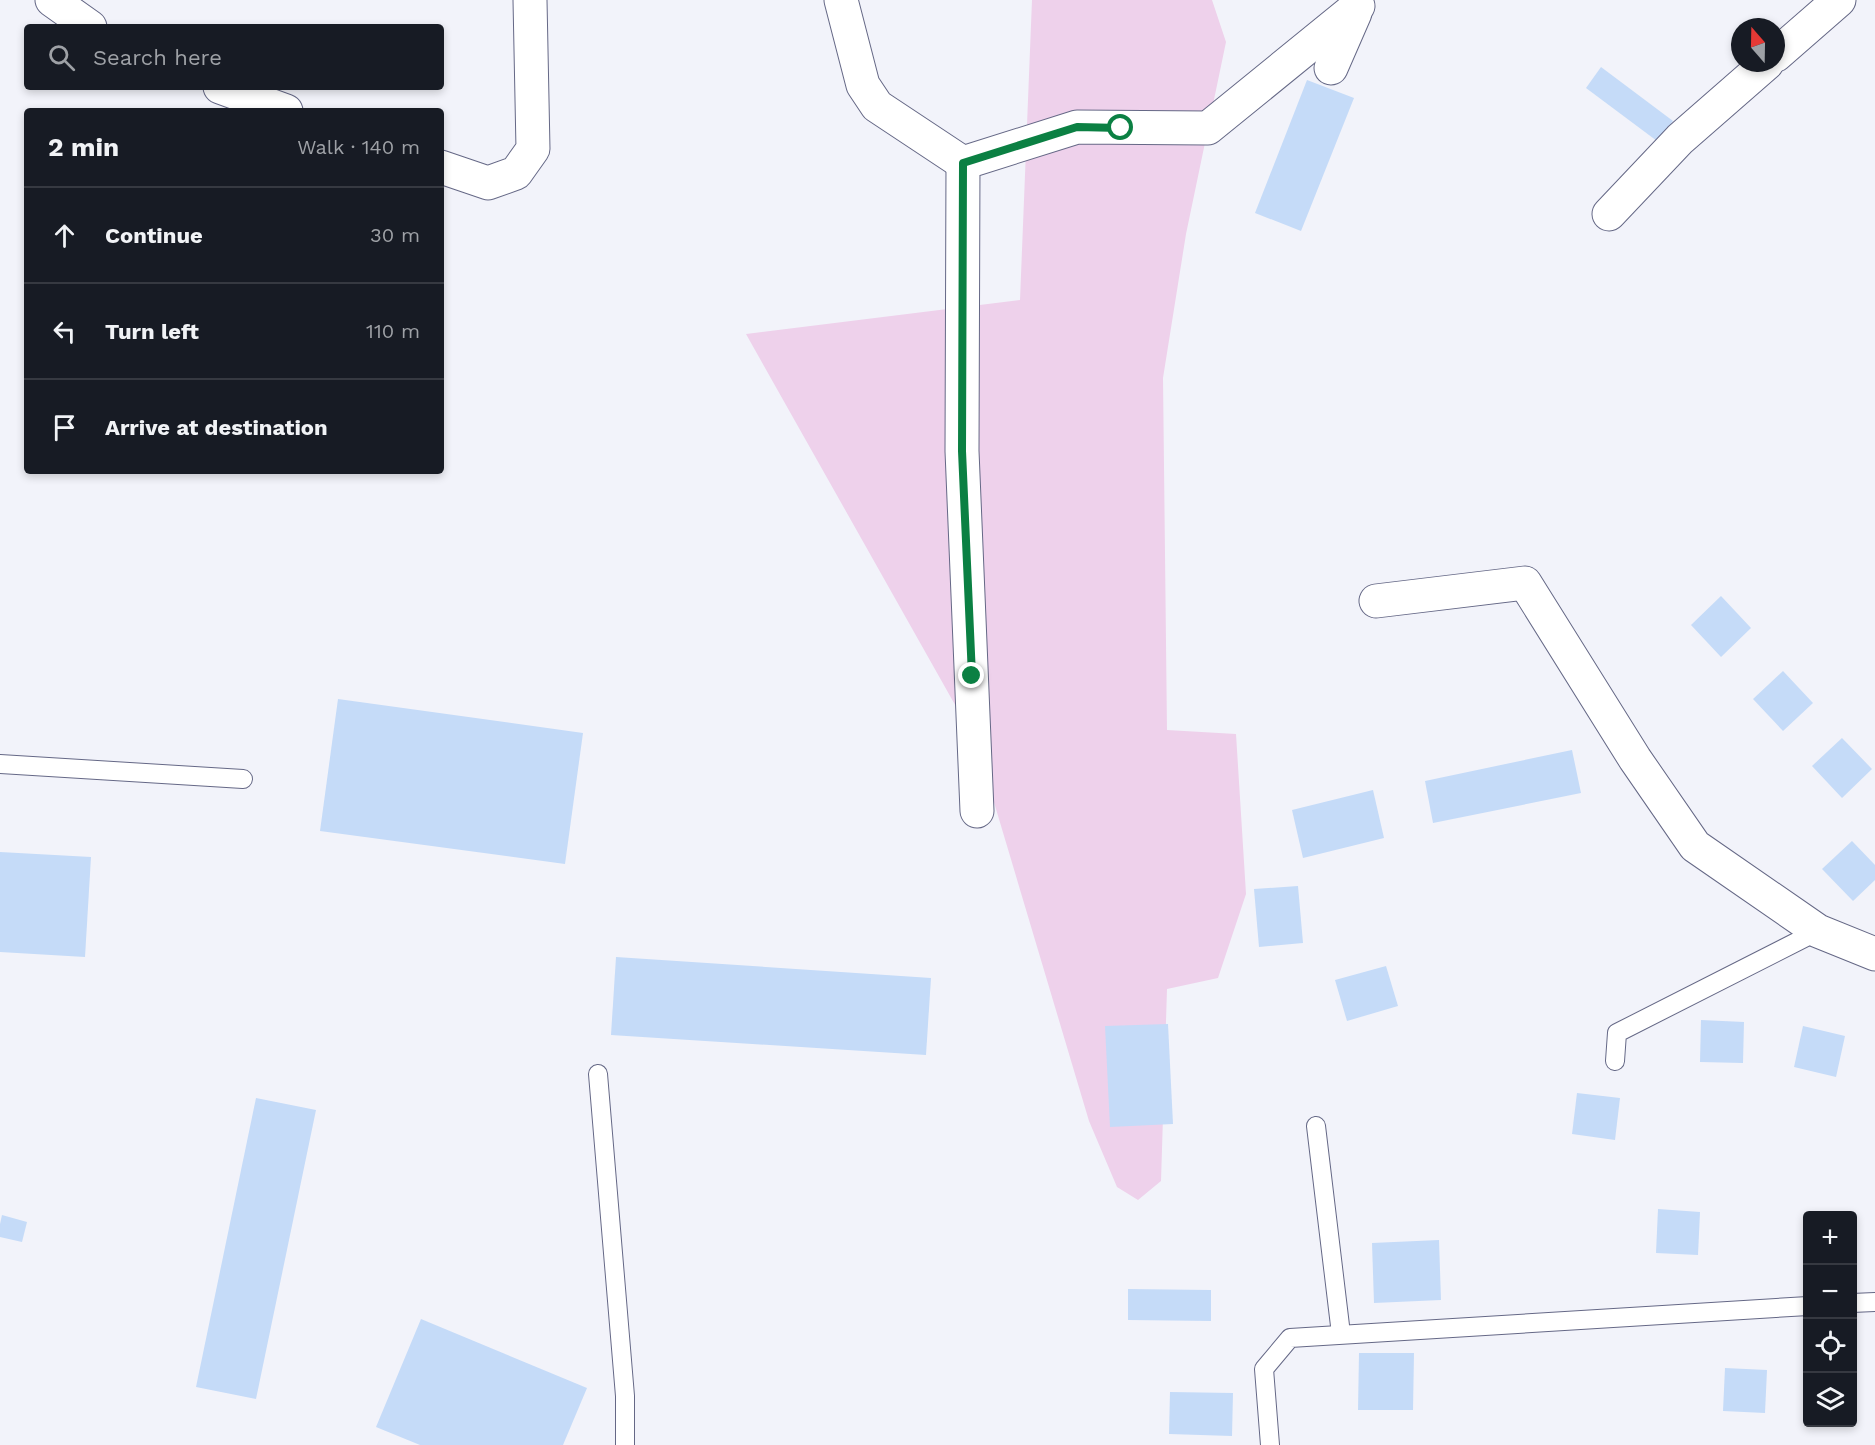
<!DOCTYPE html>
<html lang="en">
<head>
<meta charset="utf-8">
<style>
	:root { --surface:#171b24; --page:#20242c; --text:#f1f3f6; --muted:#9ea1a6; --line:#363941 }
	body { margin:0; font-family:"Work Sans",sans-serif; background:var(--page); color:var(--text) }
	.controls { position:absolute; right:18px; bottom:18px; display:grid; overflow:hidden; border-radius:6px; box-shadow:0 3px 9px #0003 }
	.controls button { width:54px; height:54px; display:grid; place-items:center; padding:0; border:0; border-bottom:2px solid var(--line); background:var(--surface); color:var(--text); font:30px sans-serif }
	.compass { position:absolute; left:1731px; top:18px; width:54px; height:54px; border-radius:50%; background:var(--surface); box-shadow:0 3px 9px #0003; rotate:340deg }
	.stop { position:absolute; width:18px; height:18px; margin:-14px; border:4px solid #0b8043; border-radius:50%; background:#fff }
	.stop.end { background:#0b8043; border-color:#fff; box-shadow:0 2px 6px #0008 }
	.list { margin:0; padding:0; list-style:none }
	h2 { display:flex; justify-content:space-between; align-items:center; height:78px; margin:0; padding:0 24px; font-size:26px }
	h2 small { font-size:20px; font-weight:400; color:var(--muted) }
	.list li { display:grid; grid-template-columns:39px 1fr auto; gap:18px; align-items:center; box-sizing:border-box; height:96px; padding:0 24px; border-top:2px solid var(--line) }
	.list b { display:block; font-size:22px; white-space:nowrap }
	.list em { font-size:20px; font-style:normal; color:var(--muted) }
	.icon { flex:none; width:33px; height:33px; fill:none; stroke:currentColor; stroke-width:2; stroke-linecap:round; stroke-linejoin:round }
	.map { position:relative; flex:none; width:1875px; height:1445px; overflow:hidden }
	.search { position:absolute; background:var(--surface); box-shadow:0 3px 9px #0003; left:24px; top:24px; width:420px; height:66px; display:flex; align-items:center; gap:15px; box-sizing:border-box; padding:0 21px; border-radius:6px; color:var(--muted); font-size:22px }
	.panel { position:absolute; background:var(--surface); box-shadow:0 3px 9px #0003; left:24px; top:108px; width:420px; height:366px; border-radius:6px }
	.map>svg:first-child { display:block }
</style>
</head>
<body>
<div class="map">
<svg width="1875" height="1445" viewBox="0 0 1875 1445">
	<rect width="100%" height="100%" fill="#f2f3fa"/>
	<polygon fill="#eed1eb" points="1032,0 1212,0 1226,42 1186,234 1163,378 1167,730 1236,734 1246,894 1218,978 1167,989 1161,1181 1138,1200 1117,1187 1089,1121 976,742 746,334 1020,300"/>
	<g fill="#c5dbf8">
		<polygon points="1601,67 1673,121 1657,141 1586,88"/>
		<polygon points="1307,80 1354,98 1301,231 1255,213"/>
		<polygon points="1721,596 1751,628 1721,657 1691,625"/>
		<polygon points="1783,671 1813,703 1783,731 1753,699"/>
		<polygon points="338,699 583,733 565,864 320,831"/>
		<polygon points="1842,738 1872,769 1842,798 1812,766"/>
		<polygon points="1572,750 1581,793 1433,823 1425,781"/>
		<polygon points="1373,790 1384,838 1303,858 1292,810"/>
		<polygon points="1852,841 1875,865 1875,880 1853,901 1822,869"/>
		<polygon points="0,852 91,857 85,957 0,952"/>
		<polygon points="1298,886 1303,943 1259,947 1254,889"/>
		<polygon points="616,957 931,978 926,1055 611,1035"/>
		<polygon points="1386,966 1398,1006 1347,1021 1335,980"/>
		<polygon points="1701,1020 1744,1022 1743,1063 1700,1062"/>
		<polygon points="1168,1024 1173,1124 1110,1127 1105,1026"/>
		<polygon points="1803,1026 1845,1036 1836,1077 1794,1067"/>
		<polygon points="1577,1093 1620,1098 1615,1140 1572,1134"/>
		<polygon points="256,1098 316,1110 256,1399 196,1387"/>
		<polygon points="1658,1209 1700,1212 1698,1255 1656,1253"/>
		<polygon points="2,1215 27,1222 22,1242 0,1237 0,1224"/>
		<polygon points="1439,1240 1441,1300 1374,1303 1372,1243"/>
		<polygon points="1128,1289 1211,1290 1211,1321 1128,1320"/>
		<polygon points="421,1319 587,1388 563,1445 420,1445 376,1427"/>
		<polygon points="1359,1353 1414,1353 1413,1410 1358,1410"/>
		<polygon points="1725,1368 1767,1370 1765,1413 1723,1411"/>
		<polygon points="1170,1392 1233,1393 1232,1436 1169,1434"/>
	</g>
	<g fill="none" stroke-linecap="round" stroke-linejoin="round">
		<g stroke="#656886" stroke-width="20">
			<g id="service">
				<polyline points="0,764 243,779"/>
				<polyline points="1615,1061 1617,1033 1818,931"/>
				<polyline points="598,1074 625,1396 625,1445"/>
				<polyline points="1316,1126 1341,1334"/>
				<polyline points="1852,1303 1875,1302"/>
				<polyline points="1270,1445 1264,1369 1290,1338 1808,1306"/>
			</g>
		</g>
		<g stroke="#656886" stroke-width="35">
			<g id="minor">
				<polyline points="52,0 90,27"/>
				<polyline points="841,0 863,85 877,106 963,163"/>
				<polyline points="1776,55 1839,0"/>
				<polyline points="1331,68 1355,13"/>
				<polyline points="220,87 286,111"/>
				<polyline points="441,167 488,183 516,173 533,149 530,0"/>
				<polyline points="1609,214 1680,139 1767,63"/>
				<polyline points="1376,601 1525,583 1635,759 1695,846 1818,931 1875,954"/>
				<polyline points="977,811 962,451 963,163 1077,127 1208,128 1358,6"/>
			</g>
		</g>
		<use href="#service" stroke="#fff" stroke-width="18"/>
		<use href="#minor" stroke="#fff" stroke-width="33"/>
	</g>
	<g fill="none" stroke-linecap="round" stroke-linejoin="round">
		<polyline stroke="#0b8043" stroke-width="8" points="972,676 962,451 963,163 1077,127 1121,128"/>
	</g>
</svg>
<div class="controls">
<button>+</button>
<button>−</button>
<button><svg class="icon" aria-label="locate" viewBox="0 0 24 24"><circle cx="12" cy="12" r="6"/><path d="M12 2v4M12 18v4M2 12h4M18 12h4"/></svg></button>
<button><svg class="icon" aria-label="layers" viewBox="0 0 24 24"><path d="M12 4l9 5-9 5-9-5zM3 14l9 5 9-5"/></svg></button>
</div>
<svg class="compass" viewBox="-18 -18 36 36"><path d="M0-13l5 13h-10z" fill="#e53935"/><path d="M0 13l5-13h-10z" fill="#9ea1a6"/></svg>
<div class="stop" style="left:1121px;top:128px"></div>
<div class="stop end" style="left:972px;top:676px"></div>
<div class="search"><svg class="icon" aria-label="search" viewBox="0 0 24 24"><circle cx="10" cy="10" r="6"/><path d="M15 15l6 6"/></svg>Search here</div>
<section class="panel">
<h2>2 min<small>Walk · 140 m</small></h2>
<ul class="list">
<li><svg class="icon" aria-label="ahead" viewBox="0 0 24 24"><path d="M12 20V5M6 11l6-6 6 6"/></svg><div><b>Continue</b></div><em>30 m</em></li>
<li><svg class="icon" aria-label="left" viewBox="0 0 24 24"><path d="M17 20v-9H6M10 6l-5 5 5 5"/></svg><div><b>Turn left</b></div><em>110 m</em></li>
<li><svg class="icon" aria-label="arrive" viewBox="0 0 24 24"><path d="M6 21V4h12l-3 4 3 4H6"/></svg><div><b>Arrive at destination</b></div></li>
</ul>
</section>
</div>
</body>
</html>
